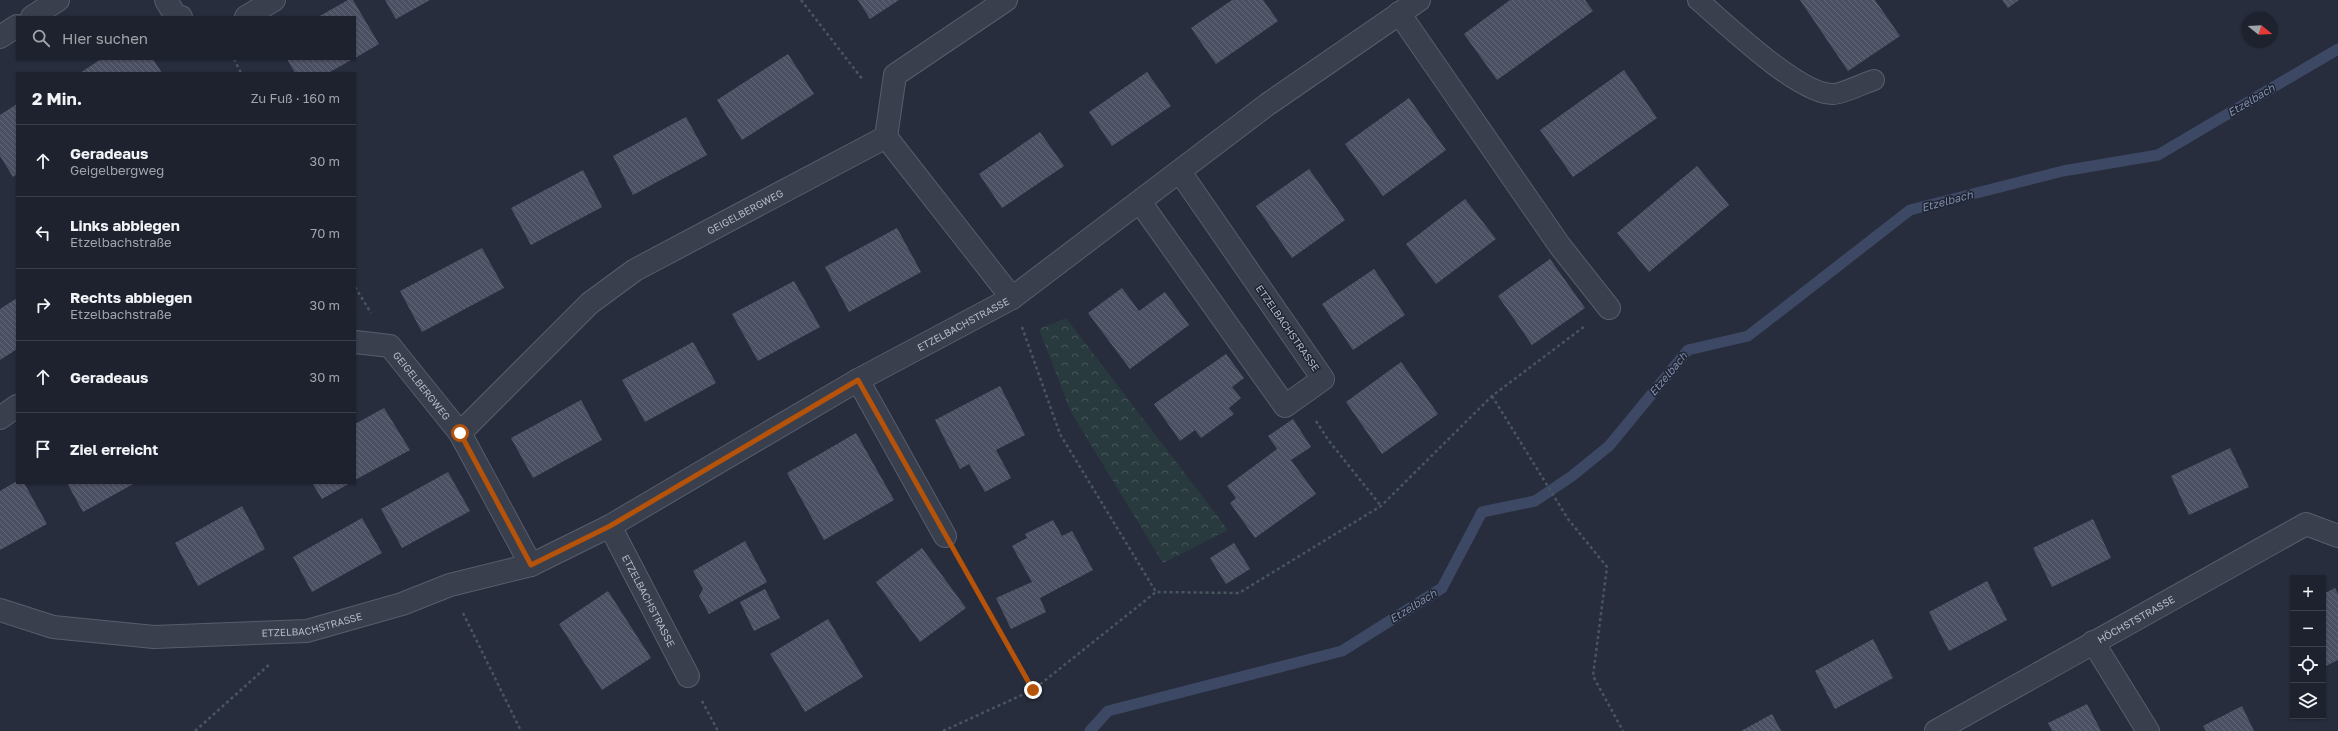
<!DOCTYPE html>
<html lang="de">
<head>
<meta charset="utf-8">
<style>
	:root { --surface:#1d222e; --page:#2a2f3a; --text:#f1f3f6; --muted:#a0a4aa; --line:#3b3f4a }
	body { margin:0; font-family:"Golos Text",sans-serif; background:var(--page); color:var(--text) }
	.controls { position:absolute; right:12px; bottom:12px; display:grid; overflow:hidden; border-radius:0px; box-shadow:0 1px 3px #0004 }
	.controls button { width:36px; height:36px; display:grid; place-items:center; padding:0; border:0; border-bottom:1px solid var(--line); background:var(--surface); color:var(--text); font:20px sans-serif }
	.compass { position:absolute; left:2242px; top:12px; width:36px; height:36px; border-radius:50%; background:var(--surface); box-shadow:0 1px 3px #0004; rotate:108deg }
	.stop { position:absolute; width:12px; height:12px; margin:-9px; border:3px solid #b45309; border-radius:50%; background:#fff }
	.stop.end { background:#b45309; border-color:#fff; box-shadow:0 1px 4px #0008 }
	.list { margin:0; padding:0; list-style:none }
	h2 { display:flex; justify-content:space-between; align-items:center; height:52px; margin:0; padding:0 16px; font-size:17px }
	h2 small { font-size:13px; font-weight:400; color:var(--muted) }
	.list li { display:grid; grid-template-columns:26px 1fr auto; gap:12px; align-items:center; box-sizing:border-box; height:72px; padding:0 16px; border-top:1px solid var(--line) }
	.list b { display:block; font-size:15px; white-space:nowrap }
	.list p { margin:0; font-size:13px; white-space:nowrap; color:var(--muted) }
	.list em { font-size:13px; font-style:normal; color:var(--muted) }
	.icon { flex:none; width:22px; height:22px; fill:none; stroke:currentColor; stroke-width:2; stroke-linecap:round; stroke-linejoin:round }
	.map { position:relative; flex:none; width:2338px; height:731px; overflow:hidden }
	.search { position:absolute; background:var(--surface); box-shadow:0 1px 3px #0004; left:16px; top:16px; width:340px; height:44px; display:flex; align-items:center; gap:10px; box-sizing:border-box; padding:0 14px; border-radius:0px; color:var(--muted); font-size:15px }
	.panel { position:absolute; background:var(--surface); box-shadow:0 1px 3px #0004; left:16px; top:72px; width:340px; height:412px; border-radius:0px }
	.map>svg:first-child { display:block }
</style>
</head>
<body>
<div class="map">
<svg width="2338" height="731" viewBox="0 0 2338 731">
	<defs>
		<pattern id="park-crowns" width="20" height="18" patternUnits="userSpaceOnUse"><rect width="20" height="18" fill="#293a3f"/><path d="M2 6a3 3 0 1 1 6 0M12 15a3 3 0 1 1 6 0" fill="none" stroke="#465559"/></pattern>
		<pattern id="building-back-hatch" width="6" height="6" patternUnits="userSpaceOnUse"><rect width="6" height="6" fill="#4b5163"/><path d="M-1 5l2 2M0 0l6 6M5-1l2 2" fill="none" stroke="#636878"/></pattern>
	</defs>
	<rect width="100%" height="100%" fill="#272d3d"/>
	<polygon fill="url(#park-crowns)" points="1066,318 1228,530 1163,563 1071,412 1039,329"/>
	<g fill="none" stroke-linecap="round" stroke-linejoin="round">
		<polyline stroke="#3d4964" stroke-width="11" points="1090,731 1108,711 1342,651 1442,588 1482,512 1535,501 1572,476 1609,446 1688,350 1748,336 1910,210 2063,171 2158,155 2338,49"/>
	</g>
	<g fill="url(#building-back-hatch)">
		<polygon points="348,0 353,0 379,44 355,58 355,17 318,17"/>
		<polygon points="385,0 430,0 396,19"/>
		<polygon points="858,0 899,0 870,19"/>
		<polygon points="1232,0 1263,0 1278,21 1216,64 1191,28"/>
		<polygon points="1510,0 1585,0 1593,11 1497,80 1464,34"/>
		<polygon points="1800,0 1875,0 1900,36 1848,71"/>
		<polygon points="2002,0 2019,0 2008,8"/>
		<polygon points="788,54 814,94 742,140 717,100"/>
		<polygon points="101,59 153,59 162,73 80,73"/>
		<polygon points="287,59 353,59 328,73 295,73"/>
		<polygon points="1624,70 1657,118 1573,177 1540,130"/>
		<polygon points="1147,72 1171,106 1112,146 1089,112"/>
		<polygon points="1409,98 1446,150 1383,196 1345,144"/>
		<polygon points="17,104 17,174 13,177 0,156 0,115"/>
		<polygon points="686,117 707,155 633,195 613,156"/>
		<polygon points="1040,132 1064,166 1002,208 979,174"/>
		<polygon points="1697,166 1729,205 1649,272 1617,233"/>
		<polygon points="1309,169 1345,220 1292,258 1256,206"/>
		<polygon points="583,170 602,207 531,245 511,208"/>
		<polygon points="1465,199 1496,239 1436,284 1406,244"/>
		<polygon points="897,228 921,272 849,312 825,267"/>
		<polygon points="482,248 504,288 422,332 400,291"/>
		<polygon points="1550,259 1585,308 1532,345 1498,296"/>
		<polygon points="1374,269 1405,315 1353,350 1322,304"/>
		<polygon points="794,281 820,327 758,361 732,314"/>
		<polygon points="1122,288 1139,311 1165,292 1189,325 1130,369 1088,313"/>
		<polygon points="17,298 17,349 0,360 0,309"/>
		<polygon points="693,342 716,383 645,422 622,380"/>
		<polygon points="1226,354 1244,378 1232,387 1241,398 1229,408 1234,414 1201,438 1195,430 1180,441 1154,404"/>
		<polygon points="1401,362 1438,414 1382,454 1346,402"/>
		<polygon points="1000,386 1025,435 996,450 1011,478 985,492 969,464 960,469 935,420"/>
		<polygon points="581,400 602,440 533,478 511,438"/>
		<polygon points="384,408 410,450 355,480 355,424"/>
		<polygon points="1293,419 1311,447 1291,460 1316,494 1255,538 1230,503 1236,498 1227,486 1277,449 1268,436"/>
		<polygon points="856,433 894,500 824,540 787,473"/>
		<polygon points="2230,448 2249,487 2189,515 2171,476"/>
		<polygon points="448,472 470,511 402,548 381,509"/>
		<polygon points="17,481 24,483 47,524 0,550 0,491"/>
		<polygon points="67,483 135,483 83,512"/>
		<polygon points="312,483 350,483 322,499"/>
		<polygon points="242,506 265,549 198,586 175,543"/>
		<polygon points="362,518 382,553 312,592 293,557"/>
		<polygon points="2093,519 2111,558 2052,587 2033,548"/>
		<polygon points="1053,520 1062,536 1072,531 1093,570 1040,598 1046,612 1011,629 996,598 1032,582 1012,546 1027,538 1025,534"/>
		<polygon points="745,541 767,582 709,614 699,596 703,589 693,571"/>
		<polygon points="1234,543 1250,569 1226,584 1210,558"/>
		<polygon points="922,548 966,608 920,642 876,582"/>
		<polygon points="1987,581 2007,620 1949,651 1929,612"/>
		<polygon points="2335,588 2338,594 2338,660 2326,666 2323,660 2323,594"/>
		<polygon points="765,589 780,618 754,631 740,602"/>
		<polygon points="608,591 651,658 602,690 559,624"/>
		<polygon points="828,619 863,677 805,712 770,654"/>
		<polygon points="1873,639 1893,678 1835,709 1815,671"/>
		<polygon points="2087,704 2101,731 2052,731 2048,723"/>
		<polygon points="2242,706 2254,731 2206,731 2203,726"/>
		<polygon points="1772,714 1781,731 1741,731"/>
	</g>
	<g fill="none" stroke-linecap="round" stroke-linejoin="round">
		<g stroke="#585d6b" stroke-width="22">
			<path id="lane" d="M1698,0C1725,23 1799,95 1833,94C1843,94 1864,83 1874,80"/>
		</g>
		<g stroke="#585d6b" stroke-width="24">
			<g id="street">
				<polyline points="166,0 175,15 181,17"/>
				<polyline points="1399,13 1560,246 1609,308"/>
				<polyline points="32,17 58,0"/>
				<polyline points="246,17 274,0"/>
				<polyline points="0,37 17,26"/>
				<polyline points="886,137 895,75 1006,0"/>
				<polyline points="1140,202 1285,406 1323,379 1180,172"/>
				<path id="s1" d="M355,342L390,346L460,433L590,303L635,270L886,137L1012,298"/>
				<polyline points="858,380 945,536"/>
				<polyline points="0,418 17,406"/>
				<polyline points="460,433 531,565"/>
				<path id="s2" d="M610,526L688,676"/>
				<path id="s3" d="M0,610L53,627L154,637L307,631L402,604L450,585L531,565L610,526L858,380L1012,298L1268,104L1419,0"/>
				<polyline points="2093,642 2148,731"/>
				<path id="s4" d="M1936,731L2306,524L2338,536"/>
			</g>
		</g>
		<g stroke="#48575d" stroke-width="2.5" stroke-dasharray="3 3" stroke-linecap="butt">
			<polyline points="801,0 863,80"/>
			<polyline points="234,59 241,73"/>
			<polyline points="355,287 371,313"/>
			<polyline points="1022,327 1060,434 1156,592 1239,593 1381,506 1492,396 1585,326"/>
			<polyline points="1492,396 1568,519 1607,567 1593,676 1623,731"/>
			<polyline points="1316,421 1329,441 1381,506"/>
			<polyline points="959,561 1033,690"/>
			<polyline points="463,613 521,731"/>
			<polyline points="702,701 718,731"/>
			<polyline points="195,731 271,663"/>
			<polyline points="943,731 1033,690 1156,592"/>
		</g>
		<use href="#lane" stroke="#3a3f4d" stroke-width="20"/>
		<use href="#street" stroke="#3a3f4d" stroke-width="22"/>
	</g>
	<g fill="none" stroke-linecap="round" stroke-linejoin="round">
		<polyline stroke="#b45309" stroke-width="5" points="460,433 531,565 610,526 858,380 1033,690"/>
	</g>
	<g text-anchor="middle" stroke-width="3" stroke-linejoin="round" paint-order="stroke">
		<g font-size="10" fill="#b6bbc8" stroke="#1f2432">
			<text dy="4" stroke="none"><textPath href="#s1" startOffset="511">GEIGELBERGWEG</textPath></text>
			<text dy="4" stroke="none"><textPath href="#s3" startOffset="1039">ETZELBACHSTRASSE</textPath></text>
			<text transform="translate(1288 328) rotate(55)" y="4">ETZELBACHSTRASSE</text>
			<text dy="4" stroke="none"><textPath href="#s1" startOffset="86">GEIGELBERGWEG</textPath></text>
			<text dy="4" stroke="none"><textPath href="#s2" startOffset="84">ETZELBACHSTRASSE</textPath></text>
			<text dy="4" stroke="none"><textPath href="#s4" startOffset="229">HÖCHSTSTRASSE</textPath></text>
			<text dy="4" stroke="none"><textPath href="#s3" startOffset="316">ETZELBACHSTRASSE</textPath></text>
		</g>
		<g font-size="11" font-style="italic" fill="#808ead" stroke="#1f2432">
			<text transform="translate(2251 100) rotate(-31)" y="4">Etzelbach</text>
			<text transform="translate(1947 201) rotate(-15)" y="4">Etzelbach</text>
			<text transform="translate(1668 374) rotate(-50)" y="4">Etzelbach</text>
			<text transform="translate(1413 606) rotate(-32)" y="4">Etzelbach</text>
		</g>
	</g>
</svg>
<div class="controls">
<button>+</button>
<button>−</button>
<button><svg class="icon" aria-label="locate" viewBox="0 0 24 24"><circle cx="12" cy="12" r="6"/><path d="M12 2v4M12 18v4M2 12h4M18 12h4"/></svg></button>
<button><svg class="icon" aria-label="layers" viewBox="0 0 24 24"><path d="M12 4l9 5-9 5-9-5zM3 14l9 5 9-5"/></svg></button>
</div>
<svg class="compass" viewBox="-18 -18 36 36"><path d="M0-13l5 13h-10z" fill="#e53935"/><path d="M0 13l5-13h-10z" fill="#a0a4aa"/></svg>
<div class="stop" style="left:460px;top:433px"></div>
<div class="stop end" style="left:1033px;top:690px"></div>
<div class="search"><svg class="icon" aria-label="search" viewBox="0 0 24 24"><circle cx="10" cy="10" r="6"/><path d="M15 15l6 6"/></svg>Hier suchen</div>
<section class="panel">
<h2>2 Min.<small>Zu Fuß · 160 m</small></h2>
<ul class="list">
<li><svg class="icon" aria-label="ahead" viewBox="0 0 24 24"><path d="M12 20V5M6 11l6-6 6 6"/></svg><div><b>Geradeaus</b><p>Geigelbergweg</p></div><em>30 m</em></li>
<li><svg class="icon" aria-label="left" viewBox="0 0 24 24"><path d="M17 20v-9H6M10 6l-5 5 5 5"/></svg><div><b>Links abbiegen</b><p>Etzelbachstraße</p></div><em>70 m</em></li>
<li><svg class="icon" aria-label="right" viewBox="0 0 24 24"><path d="M7 20v-9h11M14 6l5 5-5 5"/></svg><div><b>Rechts abbiegen</b><p>Etzelbachstraße</p></div><em>30 m</em></li>
<li><svg class="icon" aria-label="ahead" viewBox="0 0 24 24"><path d="M12 20V5M6 11l6-6 6 6"/></svg><div><b>Geradeaus</b></div><em>30 m</em></li>
<li><svg class="icon" aria-label="arrive" viewBox="0 0 24 24"><path d="M6 21V4h12l-3 4 3 4H6"/></svg><div><b>Ziel erreicht</b></div></li>
</ul>
</section>
</div>
</body>
</html>
